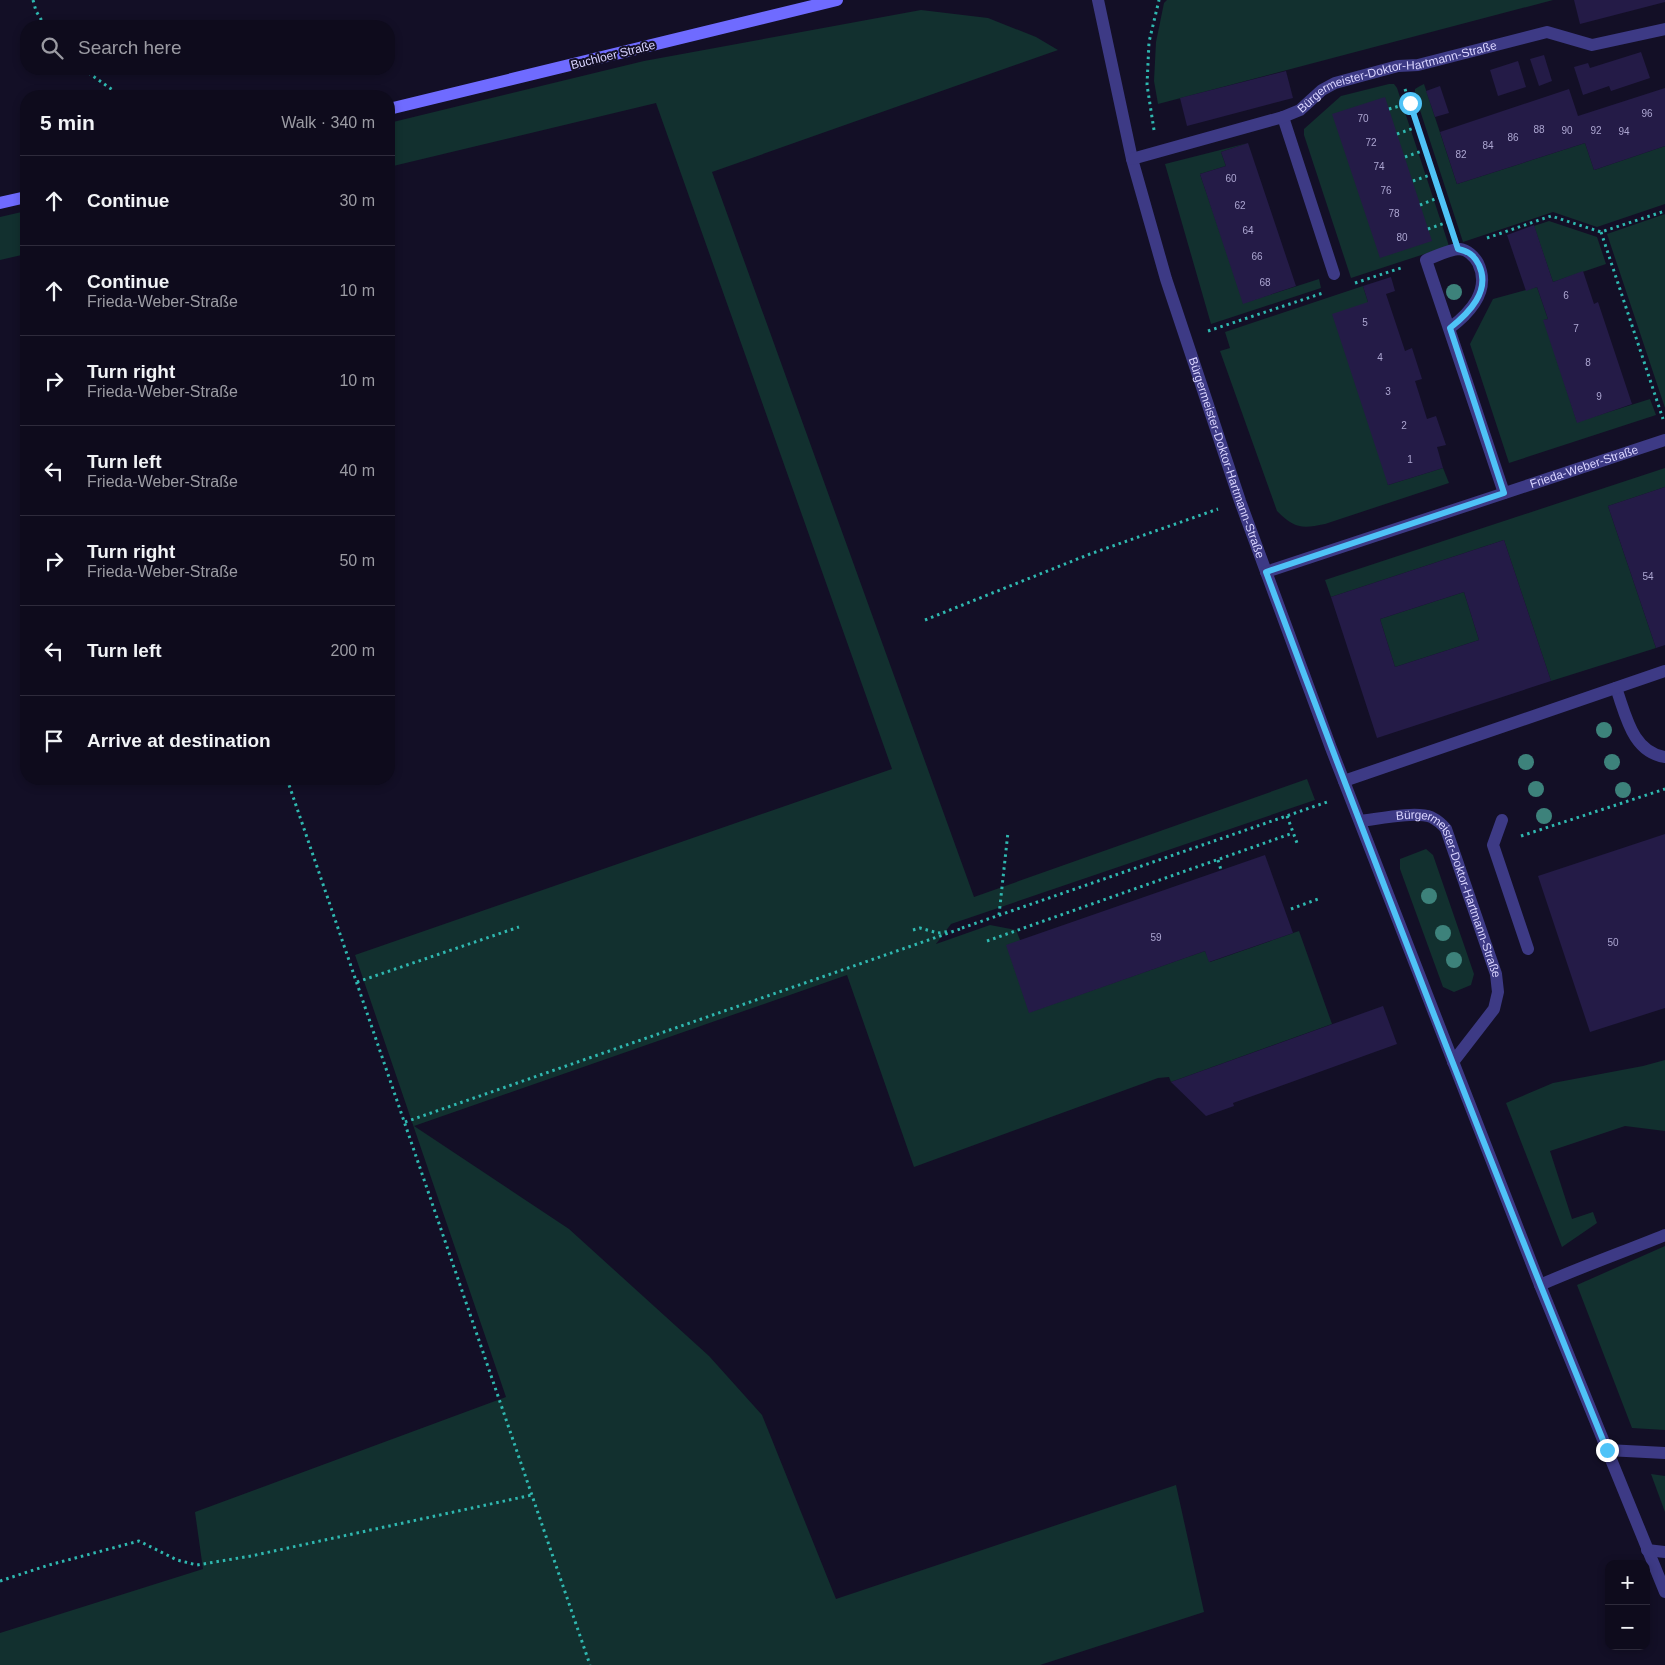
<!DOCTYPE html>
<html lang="en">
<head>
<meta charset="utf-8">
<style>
	:root { --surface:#0e0b1c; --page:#171425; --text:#f1f3f6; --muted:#9b9ba3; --line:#2e2b3b }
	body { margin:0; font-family:Arial,sans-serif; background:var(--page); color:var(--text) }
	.controls { position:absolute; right:15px; bottom:15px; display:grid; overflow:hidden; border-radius:10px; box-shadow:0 2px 8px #0003 }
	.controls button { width:45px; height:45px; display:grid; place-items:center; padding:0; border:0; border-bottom:1px solid var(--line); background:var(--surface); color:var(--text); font:25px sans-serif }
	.stop { position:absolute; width:15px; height:15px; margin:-11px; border:4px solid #4fc3f7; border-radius:50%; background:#fff }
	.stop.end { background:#4fc3f7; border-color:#fff; box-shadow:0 1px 5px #0008 }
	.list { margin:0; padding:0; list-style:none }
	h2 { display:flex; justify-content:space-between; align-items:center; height:65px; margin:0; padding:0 20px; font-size:21px }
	h2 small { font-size:16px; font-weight:400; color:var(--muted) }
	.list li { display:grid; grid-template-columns:32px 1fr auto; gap:15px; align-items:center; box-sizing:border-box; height:90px; padding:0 20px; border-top:1px solid var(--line) }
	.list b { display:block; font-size:19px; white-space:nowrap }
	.list p { margin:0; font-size:16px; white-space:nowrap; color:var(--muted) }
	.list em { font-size:16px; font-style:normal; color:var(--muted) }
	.icon { flex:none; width:28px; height:28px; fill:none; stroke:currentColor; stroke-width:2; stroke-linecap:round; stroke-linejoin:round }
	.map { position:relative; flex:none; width:1665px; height:1665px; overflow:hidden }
	.search { position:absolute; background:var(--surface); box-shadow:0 2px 8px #0003; left:20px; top:20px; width:375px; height:55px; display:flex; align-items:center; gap:12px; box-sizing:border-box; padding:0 18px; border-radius:20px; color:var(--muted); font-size:19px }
	.panel { position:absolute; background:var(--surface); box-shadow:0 2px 8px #0003; left:20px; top:90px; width:375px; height:695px; border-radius:20px }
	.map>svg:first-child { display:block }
</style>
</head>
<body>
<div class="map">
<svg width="1665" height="1665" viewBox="0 0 1665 1665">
	<rect width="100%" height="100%" fill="#130f26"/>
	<g fill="#12302f">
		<polygon points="1167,0 1553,0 1158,104 1154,81 1156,42 1164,3"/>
		<polygon points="921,10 988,18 1036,37 1058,50 712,172 974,897 1307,779 1315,800 951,924 936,944 990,925 1016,930 1020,940 1030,1012 1205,951 1210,962 1299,931 1332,1024 1171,1082 1169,1077 1158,1078 914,1167 847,975 414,1126 569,1229 709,1356 762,1415 836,1599 1176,1485 1204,1612 1040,1665 0,1665 0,1633 203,1569 195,1512 506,1397 355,955 892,769 656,103 389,167 389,123 644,61"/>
		<polygon points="1389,84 1394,84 1397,88 1449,246 1351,278 1304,135 1304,129 1341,96"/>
		<polygon points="1424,84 1457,184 1585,143 1594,170 1665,146 1665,204 1597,227 1553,212 1463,242 1415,95 1415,89 1420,86"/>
		<polygon points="1248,143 1221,152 1226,166 1200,174 1244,303 1319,279 1321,288 1211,324 1165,164"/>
		<polygon points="26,211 26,254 0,260 0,217"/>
		<polygon points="1665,214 1665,408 1607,234"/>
		<polygon points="1549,221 1597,237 1606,264 1553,282 1534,226"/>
		<path d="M1363,286L1368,302L1388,485L1443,468L1449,483L1325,524C1301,529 1294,528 1277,511L1220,351L1230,348L1225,332Z"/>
		<polygon points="1537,287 1548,319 1544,320 1577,422 1650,399 1656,415 1509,463 1470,344 1493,299"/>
		<polygon points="1665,468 1665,487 1608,506 1656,648 1551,681 1504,540 1331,597 1325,580"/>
		<polygon points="1464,592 1479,640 1395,667 1380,619"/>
		<polygon points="1426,849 1433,855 1474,974 1471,985 1454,992 1443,987 1400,869 1400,859"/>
		<polygon points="1665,1060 1665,1131 1625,1126 1550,1151 1572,1219 1593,1212 1597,1223 1562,1247 1506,1103 1553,1083 1643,1066"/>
		<polygon points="1665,1246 1665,1430 1632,1428 1577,1285"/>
		<polygon points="1651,1474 1665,1476 1665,1512"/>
	</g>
	<g fill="#241b47" fill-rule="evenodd">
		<polygon points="1574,0 1665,0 1665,2 1580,24"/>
		<polygon points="1641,52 1650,78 1611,91 1609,86 1583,95 1574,67 1588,63 1590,68"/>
		<polygon points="1544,55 1552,81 1539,86 1530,59"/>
		<polygon points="1518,61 1526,87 1498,96 1490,70"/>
		<polygon points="1286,71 1293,98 1187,126 1180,98"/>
		<polygon points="1440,86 1449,113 1435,117 1426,91"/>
		<polygon points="1665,88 1665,146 1594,170 1585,143 1457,184 1440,132 1569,89 1578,116"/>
		<polygon points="1385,97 1432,241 1380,258 1332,114"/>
		<polygon points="1248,143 1296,286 1243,304 1200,174 1226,166 1221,152"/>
		<polygon points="1534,225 1553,282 1583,271 1594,304 1598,302 1632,404 1577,423 1543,320 1548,319 1537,287 1526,291 1507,235"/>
		<polygon points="1391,277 1395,291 1386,294 1405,351 1412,348 1422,379 1415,381 1427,419 1436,416 1446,445 1437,447 1443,468 1388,485 1332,314 1368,302 1363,286"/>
		<polygon points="1665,487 1665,645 1656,648 1608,506"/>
		<path d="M1504,540L1551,681L1377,738L1331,597ZM1464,592L1479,640L1395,667L1380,619Z"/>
		<polygon points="1665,834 1665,1008 1590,1032 1538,876"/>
		<polygon points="1265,855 1293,933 1209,962 1205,951 1029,1013 1006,945"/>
		<polygon points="1383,1006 1397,1044 1233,1103 1234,1106 1206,1116 1171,1082"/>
	</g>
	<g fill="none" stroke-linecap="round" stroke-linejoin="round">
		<g stroke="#2fb8b0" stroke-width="3" stroke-dasharray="2.5 4" stroke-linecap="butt">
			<polyline points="33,0 36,11 45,26"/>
			<polyline points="83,69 121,96"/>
			<polyline points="1405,89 1451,228"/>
			<polyline points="1389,109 1410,103"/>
			<polyline points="1154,130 1147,85 1149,42 1159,0"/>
			<polyline points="1397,134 1417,127"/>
			<polyline points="1405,157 1425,150"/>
			<polyline points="1413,181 1433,174"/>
			<polyline points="1420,205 1440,197"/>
			<polyline points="1428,229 1448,222"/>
			<polyline points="1601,232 1663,419"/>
			<polyline points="1487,238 1551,216 1601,232 1665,211"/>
			<polyline points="1355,283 1404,267"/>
			<polyline points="1208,331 1323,293"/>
			<polyline points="925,620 1090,554 1218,509"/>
			<polyline points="287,779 590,1665"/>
			<polyline points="1287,816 1297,843"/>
			<polyline points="1521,836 1665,789"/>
			<polyline points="1218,860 1221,870"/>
			<polyline points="1291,909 1318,899"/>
			<polyline points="999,915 1008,832"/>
			<polyline points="962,928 1327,802"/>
			<polyline points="913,930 920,928 938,933 951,931"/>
			<polyline points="987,941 1293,833"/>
			<polyline points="357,982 519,927"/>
			<polyline points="405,1122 963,928"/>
			<polyline points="0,1581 49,1565 139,1541 177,1560 197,1565 251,1556 532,1495"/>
		</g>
		<g stroke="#3d3a85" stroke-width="12">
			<polyline points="1283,117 1334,274"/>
			<path d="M1616,688C1626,715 1632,752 1665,757"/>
			<polyline points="1344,781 1665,671"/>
			<polyline points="1502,820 1493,845 1528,949"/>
			<path id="s1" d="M1360,821C1378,819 1415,811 1431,817C1437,820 1442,824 1446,829L1496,974L1498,992L1494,1009L1453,1062"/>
			<path d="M1540,1285C1581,1267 1623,1252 1665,1235"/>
			<polyline points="1607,1450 1665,1453"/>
			<polyline points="1647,1550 1665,1552"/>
		</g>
		<g stroke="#3d3a85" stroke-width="12">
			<path id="s2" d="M1098,0L1132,159L1166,279L1240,501L1331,748L1540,1285L1665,1592"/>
			<path id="s3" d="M1132,159L1283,117L1300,110L1322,90L1335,83L1398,66L1418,65L1547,32L1592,45L1665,29"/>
			<path d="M1450,328C1471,312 1491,290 1478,263C1474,256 1467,250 1460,249C1450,249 1436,256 1426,260L1504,493"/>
			<path id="s4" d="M1266,572L1665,440"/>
		</g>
		<g stroke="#6f6bff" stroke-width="12">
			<polyline points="389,109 837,0"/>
			<polyline points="0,203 26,197"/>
		</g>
	</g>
	<g fill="#3d827b">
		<circle cx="1454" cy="292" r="8"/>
		<circle cx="1604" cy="730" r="8"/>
		<circle cx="1526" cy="762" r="8"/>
		<circle cx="1612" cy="762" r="8"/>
		<circle cx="1536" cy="789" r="8"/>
		<circle cx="1623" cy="790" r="8"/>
		<circle cx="1544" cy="816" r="8"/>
		<circle cx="1429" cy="896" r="8"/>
		<circle cx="1443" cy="933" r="8"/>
		<circle cx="1454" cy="960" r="8"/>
	</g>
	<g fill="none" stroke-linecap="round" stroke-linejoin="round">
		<path stroke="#4fc3f7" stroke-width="6" d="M1410,103L1458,249C1468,251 1474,255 1479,265C1491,291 1469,313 1450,328L1504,493L1266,572C1375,866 1489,1160 1607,1450"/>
	</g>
	<g text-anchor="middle" stroke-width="4" stroke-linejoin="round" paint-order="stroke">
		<g font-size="10" fill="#aca6d1">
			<text x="1647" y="117">96</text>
			<text x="1363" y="122">70</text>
			<text x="1539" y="133">88</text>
			<text x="1567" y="134">90</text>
			<text x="1596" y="134">92</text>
			<text x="1624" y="135">94</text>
			<text x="1513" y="141">86</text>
			<text x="1371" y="146">72</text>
			<text x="1488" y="149">84</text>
			<text x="1461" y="158">82</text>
			<text x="1379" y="170">74</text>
			<text x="1231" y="182">60</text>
			<text x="1386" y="194">76</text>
			<text x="1240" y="209">62</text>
			<text x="1394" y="217">78</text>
			<text x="1248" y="234">64</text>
			<text x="1402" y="241">80</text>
			<text x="1257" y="260">66</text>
			<text x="1265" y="286">68</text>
			<text x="1566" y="299">6</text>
			<text x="1365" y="326">5</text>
			<text x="1576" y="332">7</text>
			<text x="1380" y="361">4</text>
			<text x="1588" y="366">8</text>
			<text x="1388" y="395">3</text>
			<text x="1599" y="400">9</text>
			<text x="1404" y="429">2</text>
			<text x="1410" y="463">1</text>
			<text x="1648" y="580">54</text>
			<text x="1156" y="941">59</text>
			<text x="1613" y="946">50</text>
		</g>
		<g font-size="12" fill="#d9d4ff" stroke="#130f26">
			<text transform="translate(613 55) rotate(-14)" y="4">Buchloer Straße</text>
			<text dy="4" stroke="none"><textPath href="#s3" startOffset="280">Bürgermeister-Doktor-Hartmann-Straße</textPath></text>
			<text dy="4" stroke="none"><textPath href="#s2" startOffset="476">Bürgermeister-Doktor-Hartmann-Straße</textPath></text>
			<text dy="4" stroke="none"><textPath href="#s4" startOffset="335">Frieda-Weber-Straße</textPath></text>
			<text dy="4" stroke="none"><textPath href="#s1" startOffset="142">Bürgermeister-Doktor-Hartmann-Straße</textPath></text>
		</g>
	</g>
</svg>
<div class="controls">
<button>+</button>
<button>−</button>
</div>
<div class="stop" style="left:1410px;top:103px"></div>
<div class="stop end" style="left:1607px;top:1450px"></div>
<div class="search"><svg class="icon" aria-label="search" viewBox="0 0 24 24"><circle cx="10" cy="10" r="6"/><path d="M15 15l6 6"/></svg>Search here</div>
<section class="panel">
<h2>5 min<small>Walk · 340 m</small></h2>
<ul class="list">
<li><svg class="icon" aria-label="ahead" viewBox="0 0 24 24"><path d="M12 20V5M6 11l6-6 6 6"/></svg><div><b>Continue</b></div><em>30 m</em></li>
<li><svg class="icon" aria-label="ahead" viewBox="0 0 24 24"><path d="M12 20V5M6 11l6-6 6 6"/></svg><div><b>Continue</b><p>Frieda-Weber-Straße</p></div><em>10 m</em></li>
<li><svg class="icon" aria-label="right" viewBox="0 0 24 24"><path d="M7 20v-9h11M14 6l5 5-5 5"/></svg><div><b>Turn right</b><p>Frieda-Weber-Straße</p></div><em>10 m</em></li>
<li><svg class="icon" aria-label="left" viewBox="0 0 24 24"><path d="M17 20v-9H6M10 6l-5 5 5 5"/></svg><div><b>Turn left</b><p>Frieda-Weber-Straße</p></div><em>40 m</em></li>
<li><svg class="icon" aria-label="right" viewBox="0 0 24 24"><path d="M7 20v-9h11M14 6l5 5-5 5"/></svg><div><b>Turn right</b><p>Frieda-Weber-Straße</p></div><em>50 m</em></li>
<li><svg class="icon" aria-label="left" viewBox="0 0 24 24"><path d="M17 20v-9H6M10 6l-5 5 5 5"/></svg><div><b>Turn left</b></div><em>200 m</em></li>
<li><svg class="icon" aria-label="arrive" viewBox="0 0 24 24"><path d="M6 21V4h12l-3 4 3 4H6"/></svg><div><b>Arrive at destination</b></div></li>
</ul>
</section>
</div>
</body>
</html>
